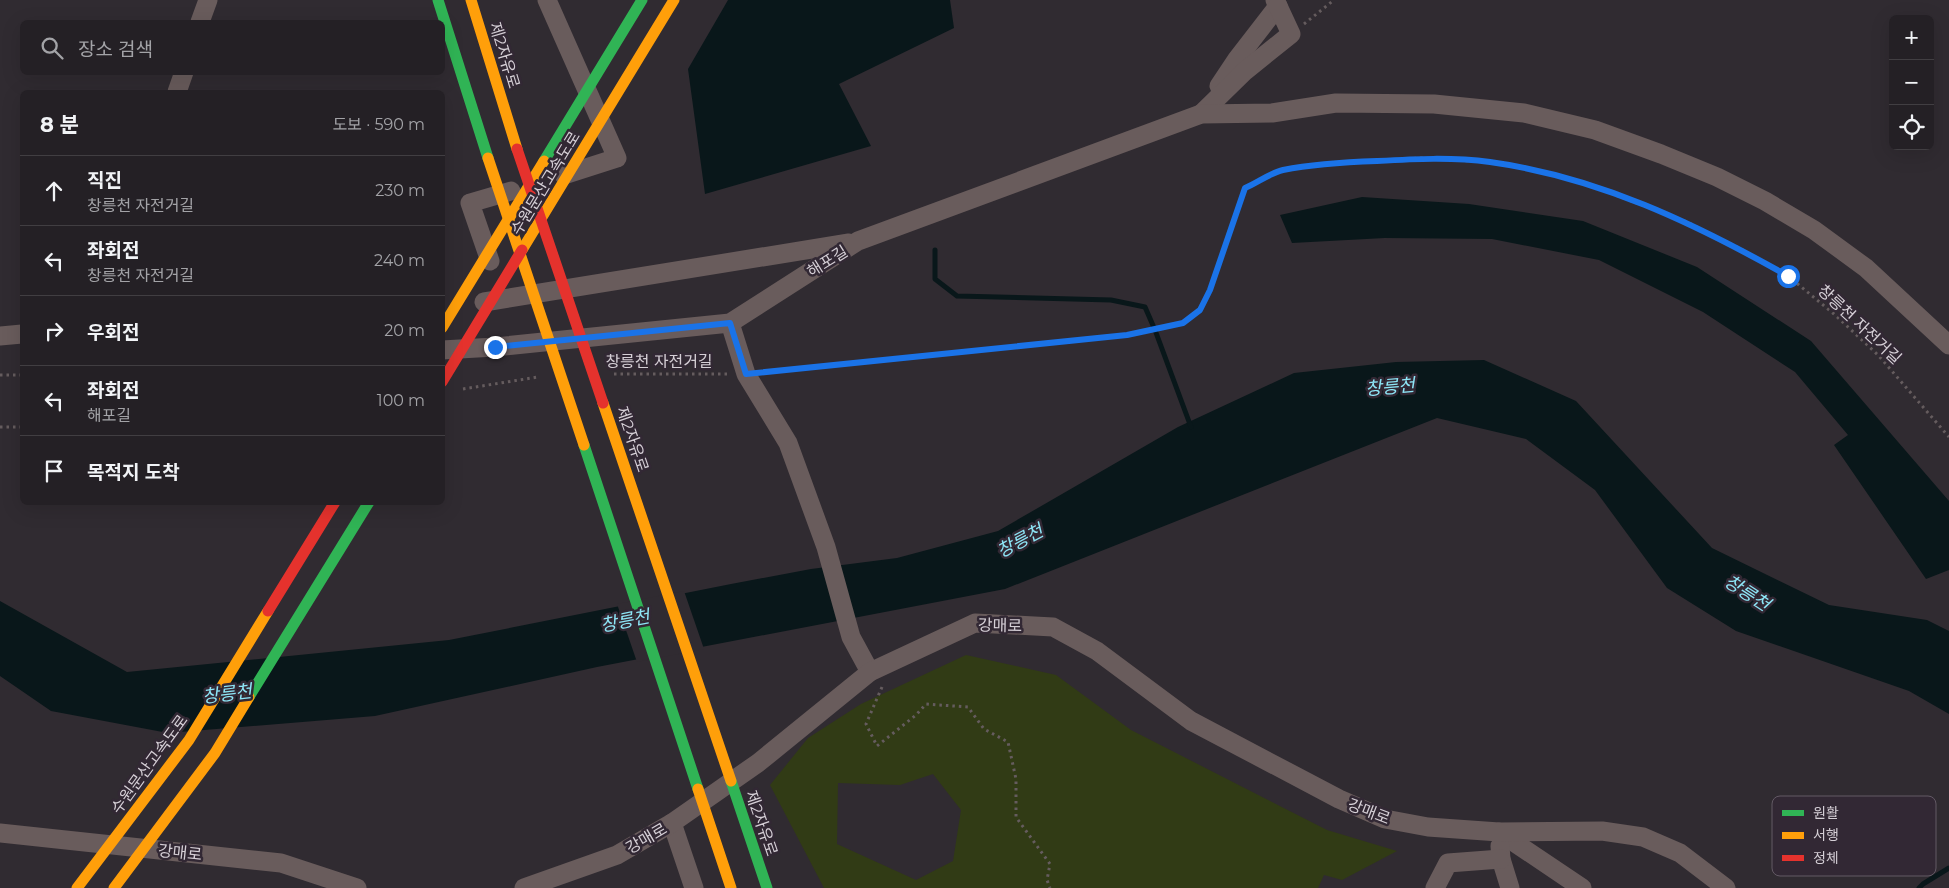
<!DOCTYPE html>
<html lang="ko">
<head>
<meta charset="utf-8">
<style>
	:root { --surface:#242025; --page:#302d32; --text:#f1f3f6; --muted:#a3a3a7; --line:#413e42 }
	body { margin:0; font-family:Montserrat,"Noto Sans KR",sans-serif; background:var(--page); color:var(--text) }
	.controls { position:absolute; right:15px; top:15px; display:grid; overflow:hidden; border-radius:8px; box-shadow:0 5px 20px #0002 }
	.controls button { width:45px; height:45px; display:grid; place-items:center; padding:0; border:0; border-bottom:1px solid var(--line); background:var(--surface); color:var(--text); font:25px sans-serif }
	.stop { position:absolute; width:15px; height:15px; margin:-11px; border:4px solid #1a73e8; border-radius:50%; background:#fff }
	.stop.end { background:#1a73e8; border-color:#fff; box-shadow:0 1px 5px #0008 }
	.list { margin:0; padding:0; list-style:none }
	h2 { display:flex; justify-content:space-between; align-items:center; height:65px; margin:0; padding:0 20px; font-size:21px }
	h2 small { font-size:16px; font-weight:400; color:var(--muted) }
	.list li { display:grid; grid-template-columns:32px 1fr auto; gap:15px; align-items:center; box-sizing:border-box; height:70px; padding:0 20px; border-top:1px solid var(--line) }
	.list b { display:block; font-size:19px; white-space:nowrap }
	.list p { margin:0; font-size:16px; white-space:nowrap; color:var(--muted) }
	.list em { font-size:16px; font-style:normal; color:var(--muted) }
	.icon { flex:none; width:28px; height:28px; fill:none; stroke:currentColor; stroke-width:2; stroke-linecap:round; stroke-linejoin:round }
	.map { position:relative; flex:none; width:1949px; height:888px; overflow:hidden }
	.search { position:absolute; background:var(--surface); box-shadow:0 5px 20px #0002; left:20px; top:20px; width:425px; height:55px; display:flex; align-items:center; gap:12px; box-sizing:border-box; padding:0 18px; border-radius:8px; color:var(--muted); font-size:19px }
	.panel { position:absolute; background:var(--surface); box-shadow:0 5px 20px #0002; left:20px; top:90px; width:425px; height:415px; border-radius:8px }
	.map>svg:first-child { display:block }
</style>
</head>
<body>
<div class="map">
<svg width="1949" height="888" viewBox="0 0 1949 888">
	<rect width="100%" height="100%" fill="#302b31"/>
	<path fill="#313b15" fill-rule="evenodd" d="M966,655L1056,675L1131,730L1327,830L1397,851L1342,880L1324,875L1318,888H824L770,785L808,738L861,704ZM933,774L961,810L953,861L916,880L837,844L838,783L900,785Z"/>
	<g fill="#09171a">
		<polygon points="728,0 950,0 954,28 839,84 871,146 705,194 688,69"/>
		<polygon points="1362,197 1469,204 1583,221 1697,267 1811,341 1949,501 1949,570 1926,579 1834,445 1848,435 1795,372 1703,312 1599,260 1492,239 1385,238 1292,243 1280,215"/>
		<polygon points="1484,360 1576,401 1712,548 1829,605 1927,620 1949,631 1949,714 1909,691 1736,631 1667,588 1595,490 1526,439 1437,418 1005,589 597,667 375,716 168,733 51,711 0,676 0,601 127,672 449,640 731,584 811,569 897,558 998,531 1178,427 1294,373 1396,362"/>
	</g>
	<polygon fill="#302b31" points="684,591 704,649 637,662 617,604"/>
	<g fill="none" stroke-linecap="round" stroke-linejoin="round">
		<g stroke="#09171a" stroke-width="5">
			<polyline points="935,250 935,279 957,296 1111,300 1145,307 1155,330 1191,427"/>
			<polyline points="1919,888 1923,884 1949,868"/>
		</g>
		<g stroke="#655c5e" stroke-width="3" stroke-dasharray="2.5 4" stroke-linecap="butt">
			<polyline points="1304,24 1334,0"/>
			<polyline points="764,372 1127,335 1183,323 1200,311 1210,290 1245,188 1281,170 1349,162 1422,158 1488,162 1536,170 1581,182 1687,222 1739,248 1788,276 1834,314 1878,355 1949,437"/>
			<polyline points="614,374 728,374"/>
			<polyline points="0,375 22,375"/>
			<polyline points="463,389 538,377"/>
			<polyline points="0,427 22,427"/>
			<polyline points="882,687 866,724 877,746 916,715 926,704 968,707 984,729 1008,742 1016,779 1016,817 1050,864 1047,880 1050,888"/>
		</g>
		<g stroke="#695c5c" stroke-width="19">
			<polyline points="547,0 617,158 564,175"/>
			<polyline points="200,22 208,0"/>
			<polyline points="1219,86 1237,59 1278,6 1275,0"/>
			<polyline points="177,92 184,72"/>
			<polyline points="1201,114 1245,71 1291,34 1278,6"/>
			<polyline points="490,261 470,203 511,191"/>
			<polyline points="484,302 849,243"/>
			<polyline points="730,323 746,374 788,443 826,547 851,637 870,672"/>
			<polyline points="0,336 22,334"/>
			<polyline points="442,350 495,347 730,323 858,241 1201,114 1272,113 1336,103 1434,104 1524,113 1595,130 1661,154 1717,177 1765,201 1814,230 1866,268 1949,345"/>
			<polyline points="672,823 694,888"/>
			<polyline points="1499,832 1582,888"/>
			<polyline points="0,833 281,863 357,888"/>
			<polyline points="1500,846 1501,859 1510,888"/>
			<polyline points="524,888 617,855 672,823 758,763 870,672 975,623 1053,627 1097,651 1191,721 1339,799 1385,819 1428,827 1499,832 1602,831 1643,837 1680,853 1726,888"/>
			<polyline points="1435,888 1448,863 1501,859"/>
		</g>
		<polyline stroke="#30b455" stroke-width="11" points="438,0 488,158"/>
		<polyline stroke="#ff9f0a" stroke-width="11" points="471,0 517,149"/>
		<g stroke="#30b455" stroke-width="11">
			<polyline points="544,161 642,0"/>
			<polyline points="584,445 698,789"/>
			<polyline points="249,697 369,502"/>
			<polyline points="731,781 767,888"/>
		</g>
		<g stroke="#ff9f0a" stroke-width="11">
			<polyline points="488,158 584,445"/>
			<polyline points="522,250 674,0"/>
			<polyline points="442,328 544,161"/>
			<polyline points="603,403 731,781"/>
			<polyline points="698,789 731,888"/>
			<polyline points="77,888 189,740 268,611"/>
			<polyline points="114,888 215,753 249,697"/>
		</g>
		<g stroke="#e5322d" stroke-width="11">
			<polyline points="517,149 603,403"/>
			<polyline points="442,382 522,250"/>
			<polyline points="268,611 335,502"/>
		</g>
	</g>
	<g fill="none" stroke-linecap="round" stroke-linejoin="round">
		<path stroke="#1a73e8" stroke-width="6" d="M495,347L730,323L746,374L1127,335L1183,323L1200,310L1210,290L1245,188C1257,183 1270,173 1283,170C1313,164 1346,162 1377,161C1414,159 1452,157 1490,162C1598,177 1694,223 1788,276"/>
	</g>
	<g text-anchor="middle" stroke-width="5" stroke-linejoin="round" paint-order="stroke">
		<g font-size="16" fill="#d5cfd6" stroke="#322834">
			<text transform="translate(505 55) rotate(73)" y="6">제2자유로</text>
			<text transform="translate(545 183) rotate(-59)" y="6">수원문산고속도로</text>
			<text transform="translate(827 261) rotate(-32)" y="6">해포길</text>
			<text transform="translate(1860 324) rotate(43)" y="6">창릉천 자전거길</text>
			<text x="659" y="367">창릉천 자전거길</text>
			<text transform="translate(633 439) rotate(71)" y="6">제2자유로</text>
			<text transform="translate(1000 625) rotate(1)" y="6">강매로</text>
			<text transform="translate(149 764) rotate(-54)" y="6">수원문산고속도로</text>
			<text transform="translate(1369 811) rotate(21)" y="6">강매로</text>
			<text transform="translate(762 823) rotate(71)" y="6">제2자유로</text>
			<text transform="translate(646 838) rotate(-30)" y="6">강매로</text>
			<text transform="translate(180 852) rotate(6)" y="6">강매로</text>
		</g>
		<g font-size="18" font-style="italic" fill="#8ee6f7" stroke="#322834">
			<text transform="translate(1390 387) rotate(-5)" y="6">창릉천</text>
			<text transform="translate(1020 541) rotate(-28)" y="6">창릉천</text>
			<text transform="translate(1747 593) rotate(33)" y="6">창릉천</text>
			<text transform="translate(625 621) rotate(-11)" y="6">창릉천</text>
			<text transform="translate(227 694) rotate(-7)" y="6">창릉천</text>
		</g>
	</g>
	<rect x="1772" y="796" width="164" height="80" rx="8" fill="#322834" stroke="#635a65" stroke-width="1"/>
	<rect x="1782" y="810" width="22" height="6" fill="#30b455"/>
	<rect x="1782" y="832" width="22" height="7" fill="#ff9f0a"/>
	<rect x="1782" y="855" width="22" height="6" fill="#e5322d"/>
	<g font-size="14" fill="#d5cfd6">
		<text x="1813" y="818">원활</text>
		<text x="1813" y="840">서행</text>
		<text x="1813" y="863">정체</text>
	</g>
</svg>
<div class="controls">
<button>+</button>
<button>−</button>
<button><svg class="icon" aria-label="locate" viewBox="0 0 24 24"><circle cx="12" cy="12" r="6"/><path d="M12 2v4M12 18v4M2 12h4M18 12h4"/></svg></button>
</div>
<div class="stop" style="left:1788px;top:276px"></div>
<div class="stop end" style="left:495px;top:347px"></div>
<div class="search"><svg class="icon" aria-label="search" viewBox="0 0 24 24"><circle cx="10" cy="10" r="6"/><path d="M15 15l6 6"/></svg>장소 검색</div>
<section class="panel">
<h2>8 분<small>도보 · 590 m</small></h2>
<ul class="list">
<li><svg class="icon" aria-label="ahead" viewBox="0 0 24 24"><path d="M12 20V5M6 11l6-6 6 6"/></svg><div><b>직진</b><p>창릉천 자전거길</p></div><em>230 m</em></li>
<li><svg class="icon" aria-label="left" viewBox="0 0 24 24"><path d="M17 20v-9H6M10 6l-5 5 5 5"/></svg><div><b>좌회전</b><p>창릉천 자전거길</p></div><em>240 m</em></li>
<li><svg class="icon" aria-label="right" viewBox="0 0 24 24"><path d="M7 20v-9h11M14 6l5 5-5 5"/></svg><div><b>우회전</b></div><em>20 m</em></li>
<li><svg class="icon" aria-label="left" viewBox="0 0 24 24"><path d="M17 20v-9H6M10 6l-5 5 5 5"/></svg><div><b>좌회전</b><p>해포길</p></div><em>100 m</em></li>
<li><svg class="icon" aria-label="arrive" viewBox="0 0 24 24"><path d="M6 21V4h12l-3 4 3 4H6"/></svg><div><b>목적지 도착</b></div></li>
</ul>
</section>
</div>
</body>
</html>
